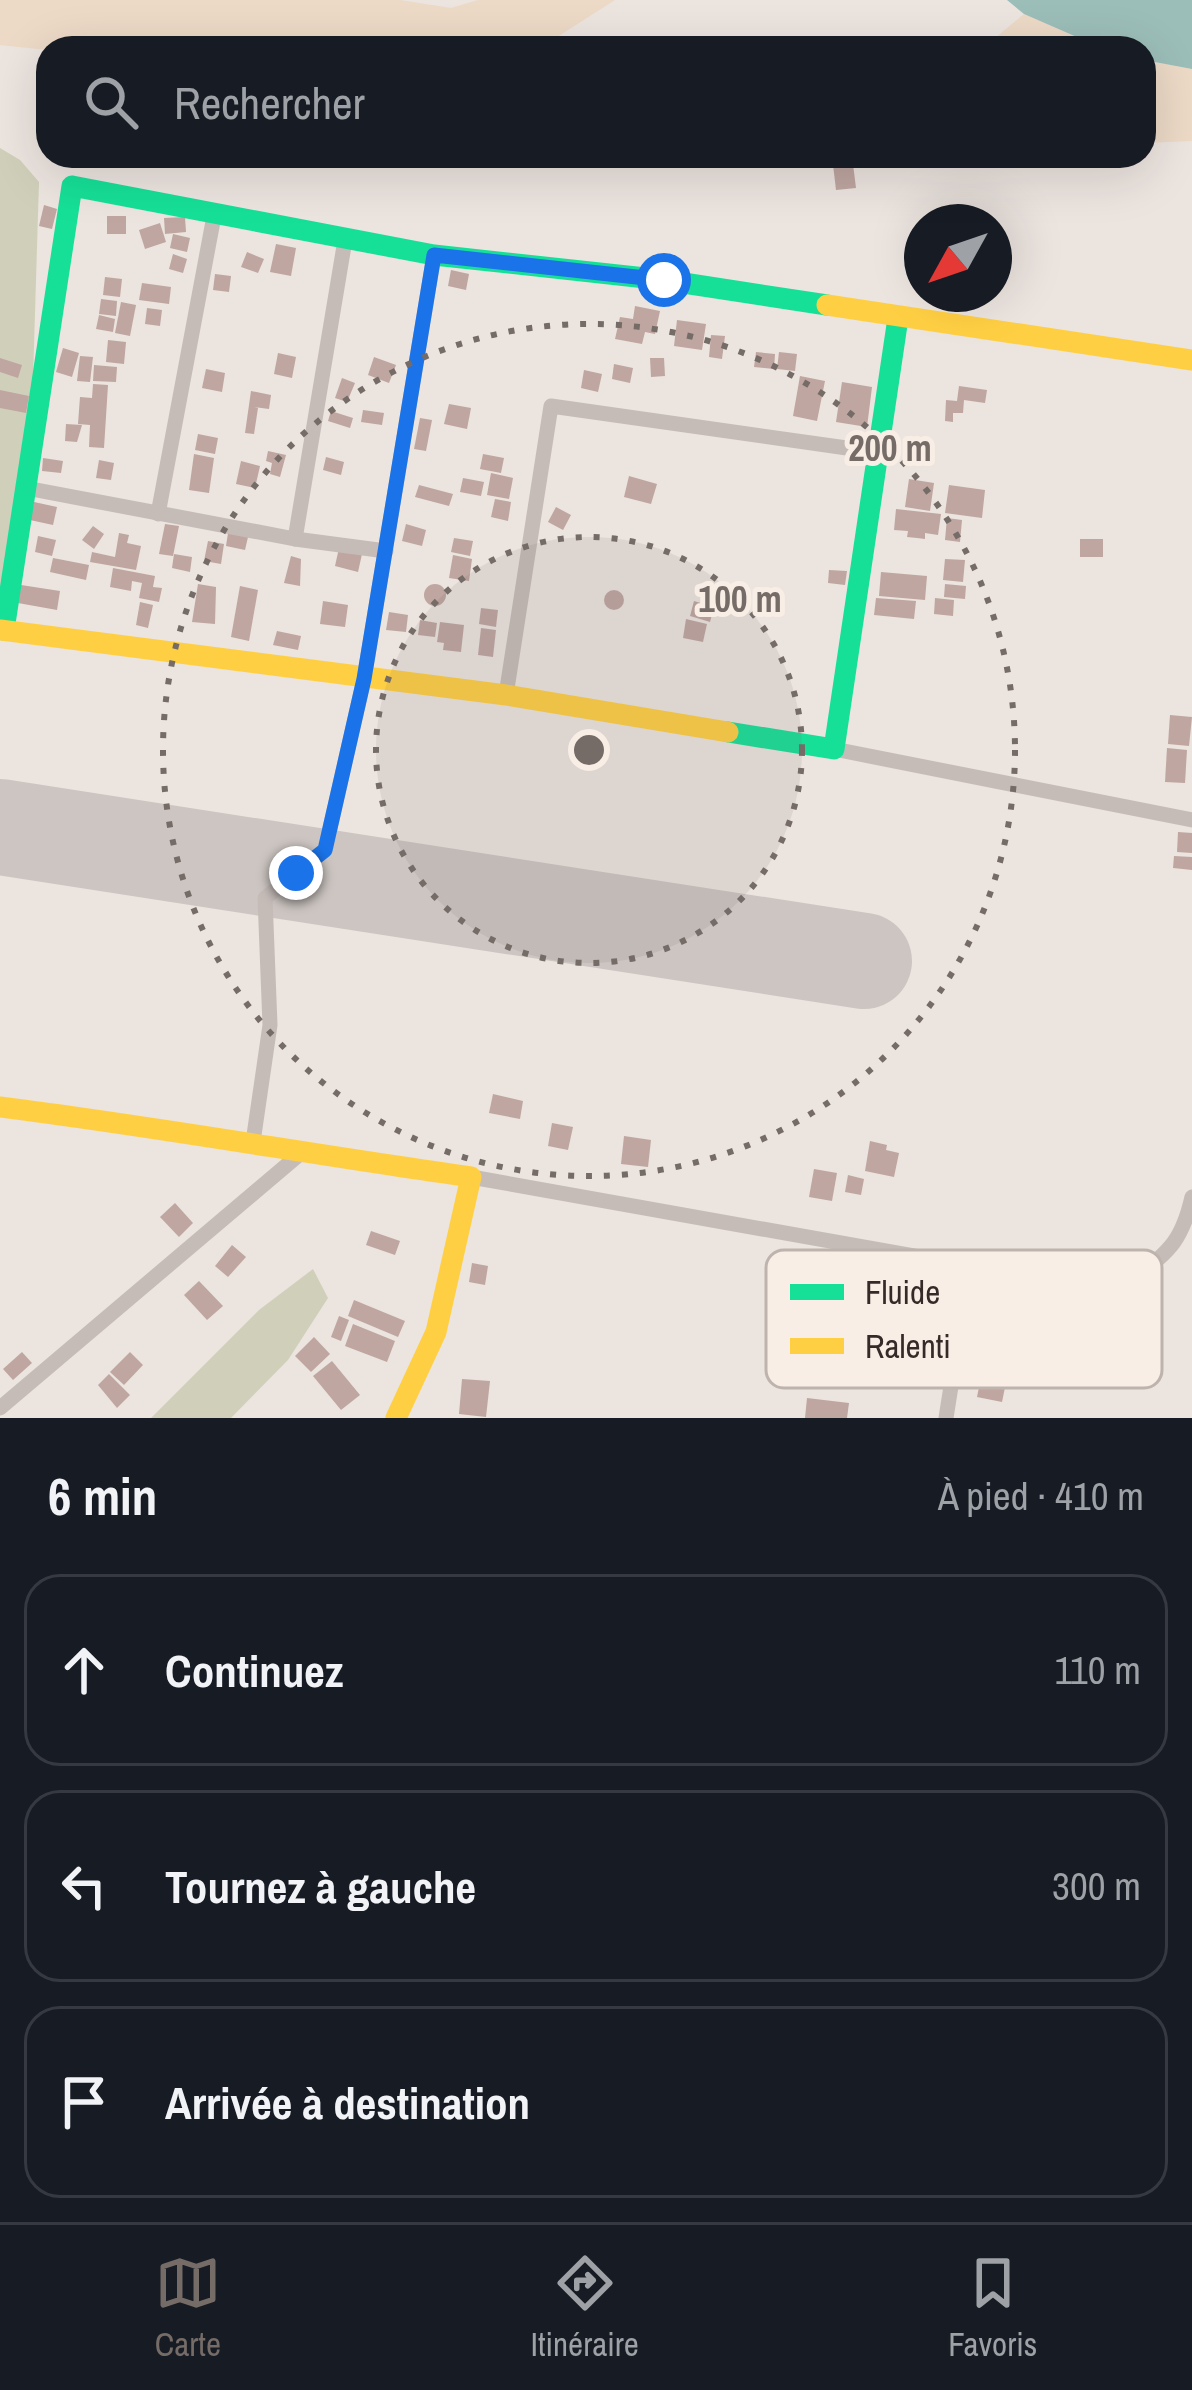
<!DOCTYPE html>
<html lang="fr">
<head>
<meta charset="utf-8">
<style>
	:root { --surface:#171b24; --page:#242831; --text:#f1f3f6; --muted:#9ea1a6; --line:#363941; --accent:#756b67 }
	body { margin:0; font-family:"Archivo Narrow",sans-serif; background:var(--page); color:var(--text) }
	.compass { position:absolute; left:904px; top:204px; width:108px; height:108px; border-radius:50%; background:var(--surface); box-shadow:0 12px 48px #0002; rotate:230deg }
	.stop { position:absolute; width:36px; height:36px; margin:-27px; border:9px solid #1a73e8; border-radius:50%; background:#fff }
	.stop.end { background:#1a73e8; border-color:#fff; box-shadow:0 3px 12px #0008 }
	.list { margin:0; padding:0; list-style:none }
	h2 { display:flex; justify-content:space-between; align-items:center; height:156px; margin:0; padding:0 48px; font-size:51px }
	h2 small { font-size:39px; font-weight:400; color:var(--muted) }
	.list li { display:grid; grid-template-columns:78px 1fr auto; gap:36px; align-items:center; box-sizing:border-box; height:192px; margin:0 24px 24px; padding:0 24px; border:3px solid var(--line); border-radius:36px }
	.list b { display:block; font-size:45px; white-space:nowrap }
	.list em { font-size:39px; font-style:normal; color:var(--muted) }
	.icon { flex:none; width:66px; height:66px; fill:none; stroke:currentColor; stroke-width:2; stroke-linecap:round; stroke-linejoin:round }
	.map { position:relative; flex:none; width:1192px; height:1418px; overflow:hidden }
	.search { position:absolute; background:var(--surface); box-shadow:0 12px 48px #0002; left:36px; right:36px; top:36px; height:132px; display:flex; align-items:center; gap:30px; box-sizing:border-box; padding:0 42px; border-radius:36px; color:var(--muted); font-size:45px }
	.sheet { height:804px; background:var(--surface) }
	nav { display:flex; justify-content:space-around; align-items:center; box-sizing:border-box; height:168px; border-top:3px solid var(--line); background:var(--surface); font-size:33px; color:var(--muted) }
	nav a { display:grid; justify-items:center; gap:6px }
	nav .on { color:var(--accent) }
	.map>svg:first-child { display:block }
</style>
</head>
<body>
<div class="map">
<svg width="1192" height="1418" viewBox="0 0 1192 1418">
	<rect width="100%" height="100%" fill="#ece4df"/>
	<g fill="#d0d0ba">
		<polygon points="0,148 20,160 39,182 32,412 0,622"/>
		<polygon points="313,1269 328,1298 288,1360 231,1418 151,1418 259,1310"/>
	</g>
	<g fill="#ecd9c6">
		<polygon points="0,0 400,0 451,8 478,0 615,0 540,48 48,50 0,45"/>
		<polygon points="1024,14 1102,48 983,48"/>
		<polygon points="1144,60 1192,69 1192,141 1144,143"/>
	</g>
	<polygon fill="#9cbeb8" points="1007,0 1192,0 1192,69 1144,60 1144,48 1102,48 1024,14"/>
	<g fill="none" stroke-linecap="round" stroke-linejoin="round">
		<polyline stroke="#ccc5c1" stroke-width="96" points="0,827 864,961"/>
	</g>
	<g fill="#bfa6a1">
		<polygon points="832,156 852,156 856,188 836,190"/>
		<polygon points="44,205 57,209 52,229 39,226"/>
		<rect x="107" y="216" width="19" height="18"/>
		<polygon points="185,217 186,232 165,234 164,218"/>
		<polygon points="160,223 166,242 145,249 139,230"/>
		<polygon points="173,234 190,238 187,252 170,248"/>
		<polygon points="276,244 296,248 291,276 270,272"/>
		<polygon points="247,252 264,259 258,273 241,267"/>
		<polygon points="173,254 187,259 183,273 169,269"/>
		<polygon points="451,270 469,274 466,290 448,286"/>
		<polygon points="215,274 231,276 229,292 213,290"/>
		<polygon points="105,277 122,279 120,297 103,295"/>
		<polygon points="142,283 171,287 169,304 139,300"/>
		<polygon points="101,299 117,301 116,316 99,314"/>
		<polygon points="121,302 136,305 130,336 115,333"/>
		<polygon points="635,306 660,311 655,334 645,332 642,344 615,339 620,317 633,319"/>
		<polygon points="147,308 162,310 160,326 145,324"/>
		<polygon points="99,315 115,319 113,332 96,329"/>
		<polygon points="677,320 706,324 702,350 674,346"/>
		<polygon points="711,335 725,336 722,359 709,357"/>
		<polygon points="108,340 126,342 124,364 106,362"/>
		<polygon points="63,348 79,353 72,377 56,372"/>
		<polygon points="756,352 775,354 774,369 754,367"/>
		<polygon points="779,352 797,354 795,371 777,369"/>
		<polygon points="278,353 296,357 292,378 274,374"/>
		<polygon points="80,356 93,357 90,382 77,381"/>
		<polygon points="374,357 396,365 389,383 368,375"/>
		<polygon points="0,358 22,365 18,378 0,372"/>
		<polygon points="650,358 664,358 665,376 651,377"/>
		<polygon points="614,364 633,368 630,383 612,379"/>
		<polygon points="94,365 117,367 116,382 93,381"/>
		<polygon points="206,369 225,373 222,392 202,388"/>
		<polygon points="584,370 602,374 598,392 581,388"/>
		<polygon points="800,376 825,381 817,421 793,416"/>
		<polygon points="342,378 355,383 347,402 335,398"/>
		<polygon points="842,382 872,387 867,427 836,422"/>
		<polygon points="93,384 108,385 104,448 89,447 90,425 78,424 80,397 92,398"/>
		<polygon points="959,386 987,390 985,403 964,400 963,413 953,413 953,422 945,421 946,400 957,401"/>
		<polygon points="0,390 29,396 26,413 0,408"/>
		<polygon points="251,391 271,395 269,409 254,407 258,408 254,434 245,433"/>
		<polygon points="449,404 471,408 467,429 444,424"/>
		<polygon points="363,410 384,413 382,425 361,422"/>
		<polygon points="331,411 353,418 350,428 328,421"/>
		<polygon points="420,418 432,420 426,451 414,449"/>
		<polygon points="66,424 82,425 77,442 65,441"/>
		<polygon points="198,434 218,438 215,454 195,450"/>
		<polygon points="268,451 286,455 280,477 270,474 272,463 266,461"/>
		<polygon points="194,454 214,458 209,493 189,490"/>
		<polygon points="483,454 504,458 501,473 480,469"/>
		<polygon points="326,457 344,462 341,475 323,470"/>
		<polygon points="43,458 63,461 61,473 42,471"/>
		<polygon points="99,460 114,463 111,480 96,478"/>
		<polygon points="241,461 260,466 255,488 236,484"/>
		<polygon points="491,473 513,478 509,499 487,495"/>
		<polygon points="629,476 657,484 651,504 624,497"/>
		<polygon points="463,478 484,482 481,496 460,492"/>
		<polygon points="909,479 934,483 930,511 905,507"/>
		<polygon points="419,485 453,494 449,506 415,497"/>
		<polygon points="949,485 985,490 982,518 945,513"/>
		<polygon points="495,499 511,502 508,521 491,517"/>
		<polygon points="34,502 57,507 53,525 30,520"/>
		<polygon points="556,507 571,515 563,530 548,522"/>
		<polygon points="896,509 941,514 938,535 925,533 925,539 917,538 907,537 908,531 894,530"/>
		<polygon points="947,518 962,520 960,542 945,540"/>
		<polygon points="165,524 179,526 173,556 159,554"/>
		<polygon points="406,524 426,530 422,546 402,541"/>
		<polygon points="93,526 104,534 94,549 82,540"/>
		<polygon points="119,533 129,535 127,543 141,546 136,570 90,562 92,552 115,557"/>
		<polygon points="228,533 248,537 245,550 226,546"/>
		<polygon points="38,536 56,540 52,556 35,552"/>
		<polygon points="454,538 473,541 470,556 451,552"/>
		<rect x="1080" y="539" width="23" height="18"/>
		<polygon points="208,541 224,544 221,564 204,561"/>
		<polygon points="339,548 362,554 358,572 335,566"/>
		<polygon points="174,554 192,557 190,572 172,568"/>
		<polygon points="453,555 472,559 469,581 449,578"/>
		<polygon points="291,556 301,559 300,586 284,583"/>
		<polygon points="53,558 89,565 86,580 50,572"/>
		<polygon points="945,559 965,560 963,582 943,580"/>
		<polygon points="113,568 155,576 153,587 162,588 159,602 139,598 142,583 132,581 131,591 110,587"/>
		<polygon points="829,570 847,571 845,585 828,583"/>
		<polygon points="881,572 927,576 925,600 879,596"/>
		<polygon points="198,584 216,587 215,624 192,622"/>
		<polygon points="945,584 966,586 965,599 944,597"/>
		<circle cx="435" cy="595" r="11"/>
		<polygon points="21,585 60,591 57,610 18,603"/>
		<polygon points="240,586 258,590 249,641 231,637"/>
		<circle cx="614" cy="600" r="10"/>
		<polygon points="876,598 916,601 914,619 874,615"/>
		<polygon points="935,598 954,600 953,616 934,614"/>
		<polygon points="323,601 348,605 345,627 320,624"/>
		<polygon points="694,601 714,607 710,622 690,616"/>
		<polygon points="140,602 153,605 148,628 136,625"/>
		<polygon points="481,608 498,610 496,627 479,624"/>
		<polygon points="389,612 408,615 406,632 386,630"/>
		<polygon points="686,619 707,624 703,642 683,638"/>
		<polygon points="420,620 437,623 435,637 418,635"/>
		<polygon points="440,622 464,625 461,652 443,650 444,643 437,642"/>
		<polygon points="481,628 496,630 493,657 478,655"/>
		<polygon points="277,631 301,636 298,650 273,645"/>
		<polygon points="1170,715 1192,717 1189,746 1168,744"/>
		<polygon points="1167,748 1187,750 1185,783 1165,782"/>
		<polygon points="1178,832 1192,833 1192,853 1177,852"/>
		<polygon points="1174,856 1192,857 1192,870 1173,868"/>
		<polygon points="493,1094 523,1101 520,1119 489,1113"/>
		<polygon points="552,1123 573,1127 568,1150 548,1146"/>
		<polygon points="624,1136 651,1140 648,1167 621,1164"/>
		<polygon points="870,1141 887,1145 886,1150 899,1153 894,1177 865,1171"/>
		<polygon points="814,1169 837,1173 832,1201 809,1197"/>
		<polygon points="848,1175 864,1179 861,1195 845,1192"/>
		<polygon points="175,1203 193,1223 179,1237 160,1217"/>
		<polygon points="371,1231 400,1241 395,1255 366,1245"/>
		<polygon points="232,1245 246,1257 228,1277 215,1266"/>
		<polygon points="472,1263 488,1266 485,1285 469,1282"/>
		<polygon points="199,1281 223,1306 207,1320 184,1295"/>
		<polygon points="354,1300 405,1321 398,1337 348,1316"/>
		<polygon points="339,1316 349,1320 341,1341 331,1337"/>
		<polygon points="353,1324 395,1341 387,1362 345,1346"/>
		<polygon points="314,1337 330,1354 311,1372 295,1356"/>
		<polygon points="989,1338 1014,1343 1002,1402 977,1397"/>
		<polygon points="22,1352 32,1363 13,1380 3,1369"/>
		<polygon points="130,1352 143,1365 124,1385 110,1372"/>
		<polygon points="332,1361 360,1395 341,1410 313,1376"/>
		<polygon points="109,1374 130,1395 117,1408 98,1385"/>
		<polygon points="462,1379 490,1381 486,1417 459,1414"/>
		<polygon points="807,1398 849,1403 847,1418 805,1418"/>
	</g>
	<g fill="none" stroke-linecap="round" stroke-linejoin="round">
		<g stroke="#c5bcb8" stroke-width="15">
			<polyline points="26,488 295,539 386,551"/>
			<polyline points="158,514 214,216"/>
			<polyline points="295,539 345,240"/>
			<polyline points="506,695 551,406 875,452"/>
			<polyline points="834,749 1192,820"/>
			<polyline points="253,1142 270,1025 265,898 325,850 364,679 434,255"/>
			<path d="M471,1177L970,1266L1138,1276C1171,1249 1182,1240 1192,1197"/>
			<polyline points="0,1408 301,1153"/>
			<polyline points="946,1418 970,1266"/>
		</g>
		<g stroke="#16e098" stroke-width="21">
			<polyline points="4,630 72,186 434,255 664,280 827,305"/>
			<polyline points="728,732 834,749 898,318"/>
		</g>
		<g stroke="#ffcf43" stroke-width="21">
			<polyline points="827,305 1192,360"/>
			<polyline points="0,630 506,695 728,732"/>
			<path d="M0,1107C158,1127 314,1155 471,1177L436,1332L396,1418"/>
		</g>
	</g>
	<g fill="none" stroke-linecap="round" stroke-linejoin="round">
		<polyline stroke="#1a73e8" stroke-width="15" points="296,873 325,850 364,679 434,255 664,280"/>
	</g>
	<circle cx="589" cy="750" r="213" fill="#756b67" fill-opacity=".12"/>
	<g fill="none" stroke="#756b67" stroke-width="6" stroke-dasharray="6 12">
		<circle cx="589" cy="750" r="213"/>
		<circle cx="589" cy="750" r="426"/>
	</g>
	<rect x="766" y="1250" width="396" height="138" rx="18" fill="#f9eee6" stroke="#beb3ad" stroke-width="3"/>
	<rect x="790" y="1284" width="54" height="16" fill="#16e098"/>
	<rect x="790" y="1338" width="54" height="16" fill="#ffcf43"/>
	<g font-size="33" fill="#352a27">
		<text x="865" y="1304">Fluide</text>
		<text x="865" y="1358">Ralenti</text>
	</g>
	<circle cx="589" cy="750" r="18" fill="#756b67" stroke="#f9eee6" stroke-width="6"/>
	<g font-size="36" text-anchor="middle" font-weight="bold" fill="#756b67" stroke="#f9eee6" stroke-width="10" stroke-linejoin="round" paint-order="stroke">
		<text x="890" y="461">200 m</text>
		<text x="740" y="612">100 m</text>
	</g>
</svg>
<svg class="compass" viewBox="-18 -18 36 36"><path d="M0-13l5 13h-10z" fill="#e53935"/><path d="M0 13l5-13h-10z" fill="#9ea1a6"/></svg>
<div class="stop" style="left:664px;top:280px"></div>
<div class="stop end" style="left:296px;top:873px"></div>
<div class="search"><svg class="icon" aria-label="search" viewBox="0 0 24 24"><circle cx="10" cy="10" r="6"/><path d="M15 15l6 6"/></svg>Rechercher</div>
</div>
<section class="sheet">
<h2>6 min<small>À pied · 410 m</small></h2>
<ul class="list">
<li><svg class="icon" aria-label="ahead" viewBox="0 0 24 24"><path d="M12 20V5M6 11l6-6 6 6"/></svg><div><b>Continuez</b></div><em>110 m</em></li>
<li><svg class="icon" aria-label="left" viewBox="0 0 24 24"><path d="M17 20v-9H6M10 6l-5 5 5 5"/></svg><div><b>Tournez à gauche</b></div><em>300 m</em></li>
<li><svg class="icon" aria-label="arrive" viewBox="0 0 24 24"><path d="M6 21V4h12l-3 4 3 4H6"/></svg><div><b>Arrivée à destination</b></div></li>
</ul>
</section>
<nav>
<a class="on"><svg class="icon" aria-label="map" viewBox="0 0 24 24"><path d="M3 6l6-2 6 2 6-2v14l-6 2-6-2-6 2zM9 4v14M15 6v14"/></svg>Carte</a>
<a><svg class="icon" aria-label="directions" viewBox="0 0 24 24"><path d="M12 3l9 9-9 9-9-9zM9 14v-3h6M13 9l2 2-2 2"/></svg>Itinéraire</a>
<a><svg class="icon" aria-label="saved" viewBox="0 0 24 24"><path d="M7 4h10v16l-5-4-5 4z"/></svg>Favoris</a>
</nav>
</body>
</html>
